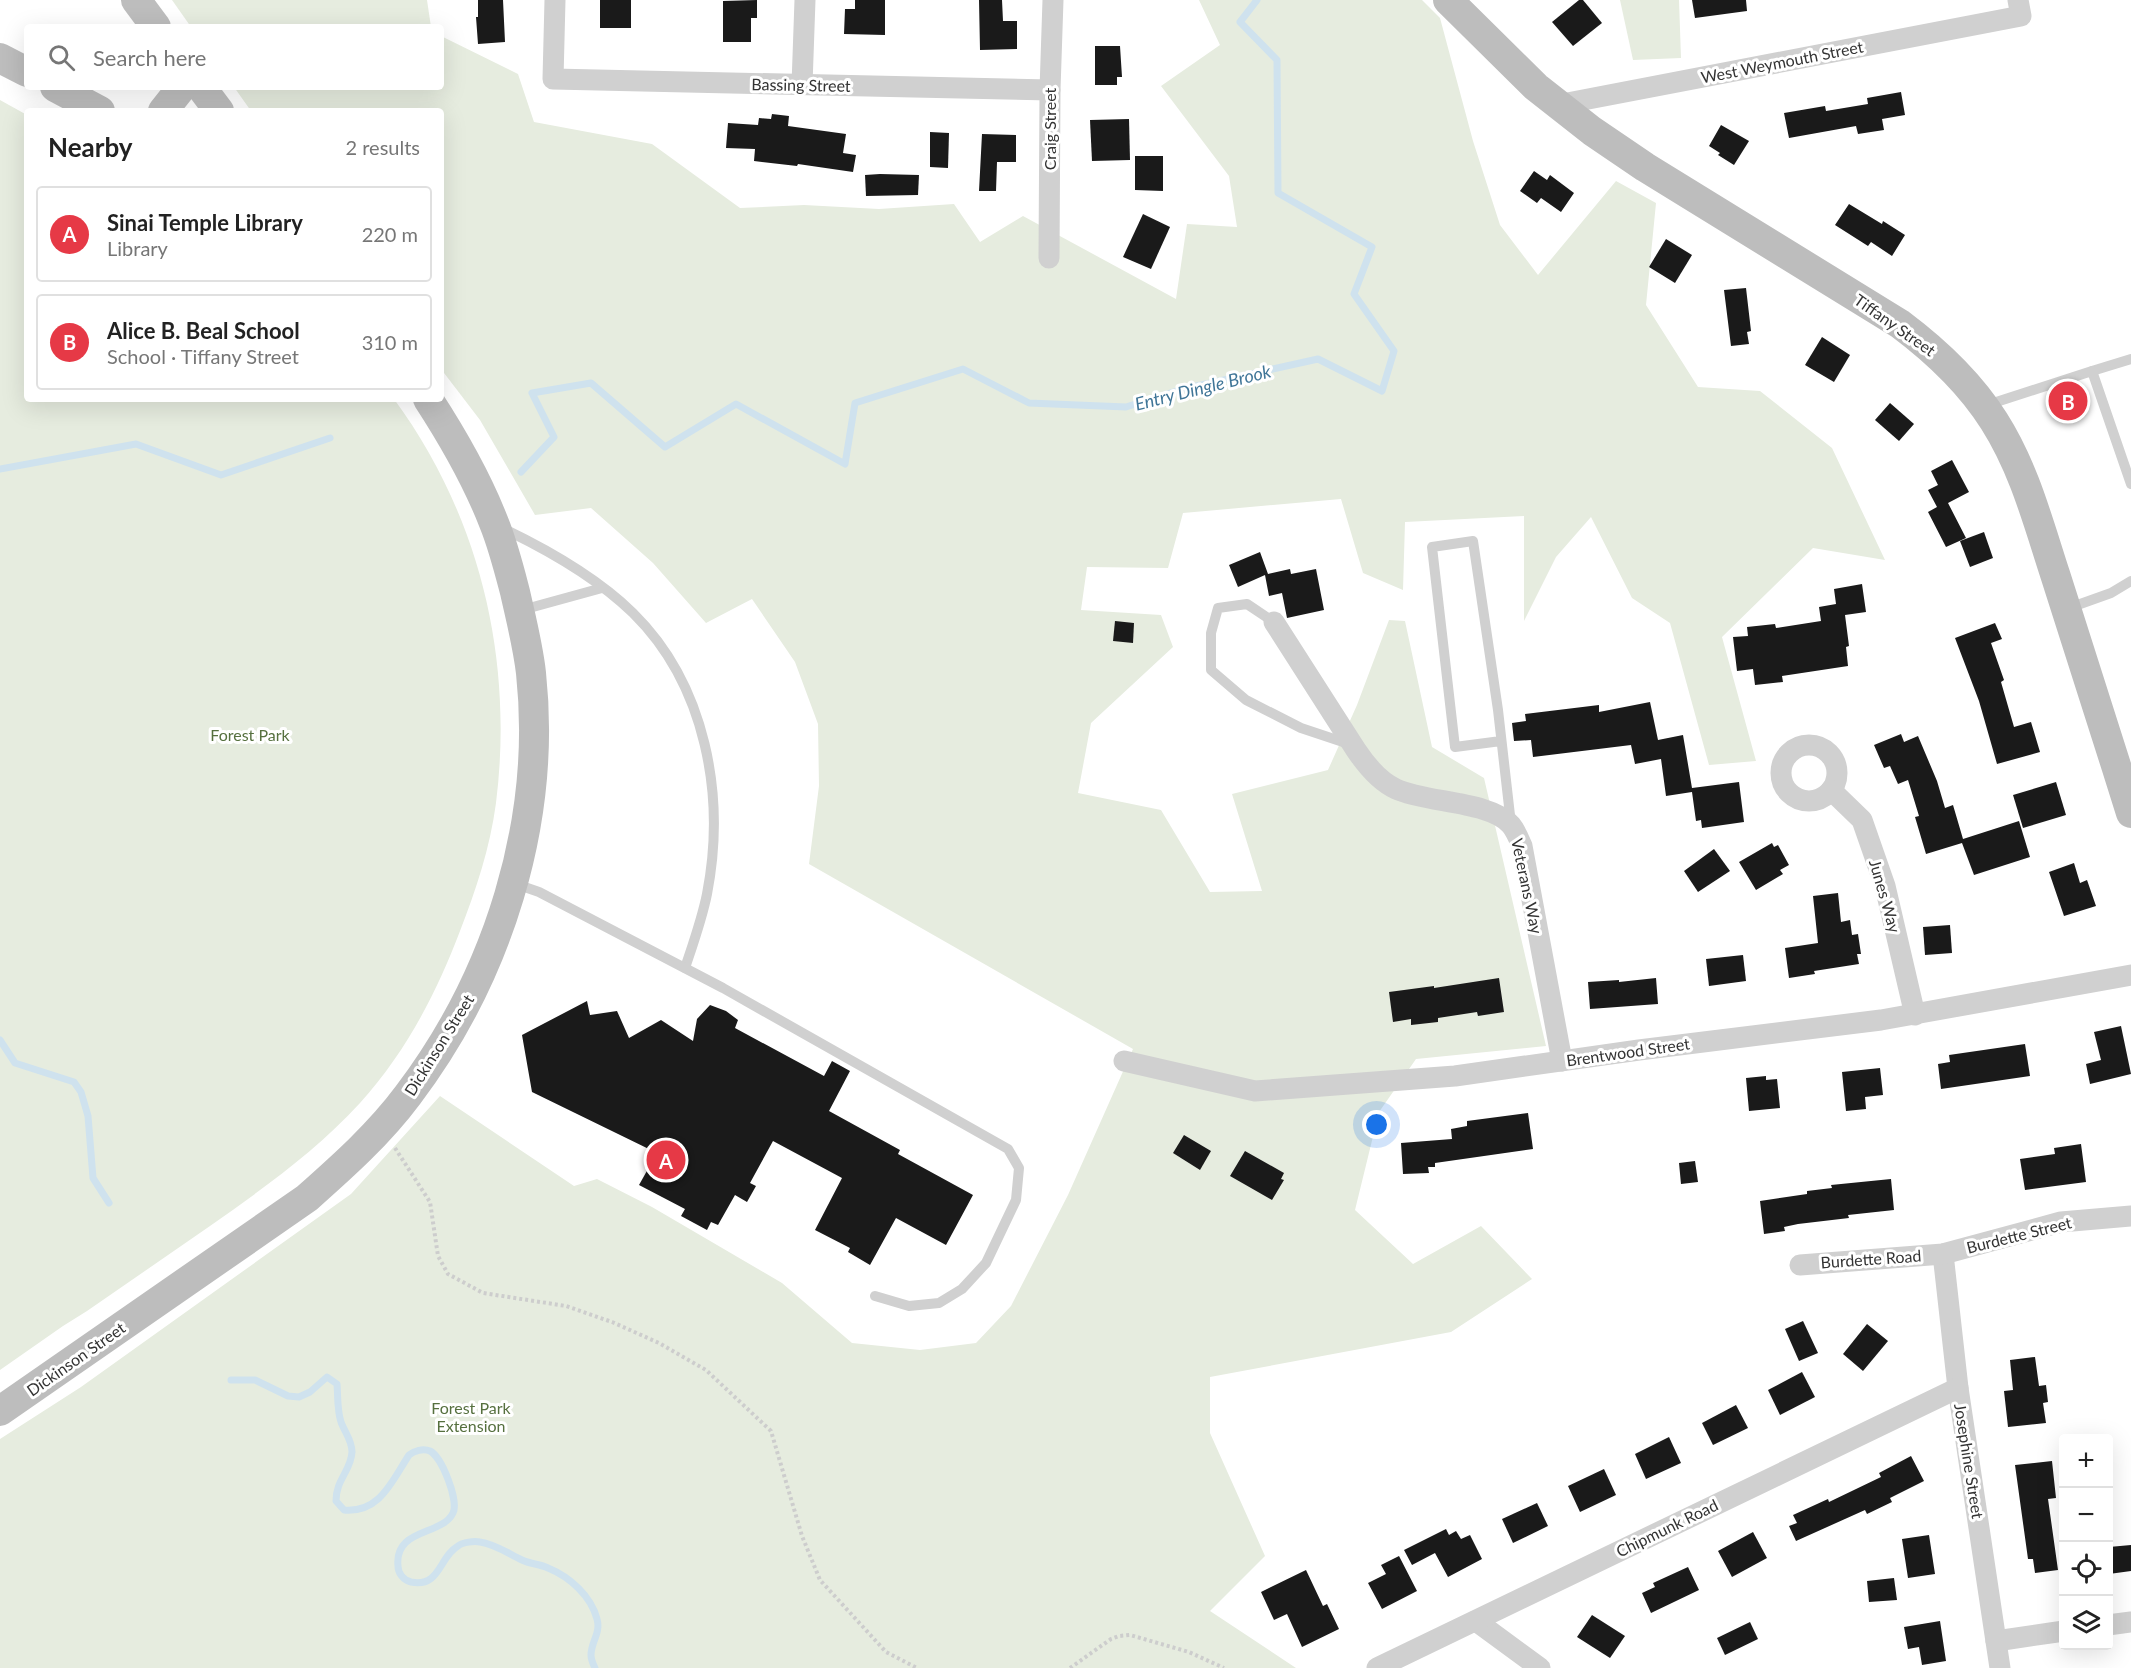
<!DOCTYPE html>
<html lang="en">
<head>
<meta charset="utf-8">
<style>
	:root { --surface:#fff; --page:#f2f2f2; --text:#222; --muted:#767676; --line:#e0e0e0; --accent:#e63946 }
	body { margin:0; font-family:Lato,sans-serif; background:var(--page); color:var(--text) }
	.controls { position:absolute; right:18px; bottom:18px; display:grid; overflow:hidden; border-radius:6px; box-shadow:0 6px 24px #0002 }
	.controls button { width:54px; height:54px; display:grid; place-items:center; padding:0; border:0; border-bottom:2px solid var(--line); background:var(--surface); color:var(--text); font:30px sans-serif }
	.you { position:absolute; left:1377px; top:1125px; width:21px; height:21px; margin:-15px; border:4px solid #fff; border-radius:50%; background:#1a73e8; box-shadow:0 0 0 9px #1a73e833 }
	.badge { display:grid; place-items:center; width:39px; height:39px; border-radius:50%; background:var(--accent); color:#fff; font-size:20px; font-weight:700 }
	.pin { position:absolute; translate:-50% -50%; border:3px solid #fff; box-shadow:0 2px 6px #0006 }
	.list { margin:0; padding:0; list-style:none }
	h2 { display:flex; justify-content:space-between; align-items:center; height:78px; margin:0; padding:0 24px; font-size:26px }
	h2 small { font-size:20px; font-weight:400; color:var(--muted) }
	.list li { display:grid; grid-template-columns:39px 1fr auto; gap:18px; align-items:center; box-sizing:border-box; height:96px; margin:0 12px 12px; padding:0 12px; border:2px solid var(--line); border-radius:6px }
	.list b { display:block; font-size:22px; white-space:nowrap }
	.list p { margin:0; font-size:20px; white-space:nowrap; color:var(--muted) }
	.list em { font-size:20px; font-style:normal; color:var(--muted) }
	.icon { flex:none; width:33px; height:33px; fill:none; stroke:currentColor; stroke-width:2; stroke-linecap:round; stroke-linejoin:round }
	.map { position:relative; flex:none; width:2131px; height:1668px; overflow:hidden }
	.search { position:absolute; background:var(--surface); box-shadow:0 6px 24px #0002; left:24px; top:24px; width:420px; height:66px; display:flex; align-items:center; gap:15px; box-sizing:border-box; padding:0 21px; border-radius:6px; color:var(--muted); font-size:22px }
	.panel { position:absolute; background:var(--surface); box-shadow:0 6px 24px #0002; left:24px; top:108px; width:420px; height:294px; border-radius:6px }
	.map>svg:first-child { display:block }
</style>
</head>
<body>
<div class="map">
<svg width="2131" height="1668" viewBox="0 0 2131 1668">
	<rect width="100%" height="100%" fill="#fff"/>
	<g fill="#e6ecdf">
		<polygon points="172,0 427,0 431,27 191,27"/>
		<polygon points="1199,0 1422,0 1440,18 1473,141 1500,225 1538,275 1616,181 1656,203 1646,305 1698,387 1760,391 1832,448 1885,560 1813,548 1722,637 1756,761 1709,765 1670,623 1632,598 1591,517 1556,557 1524,621 1524,516 1405,522 1403,590 1363,573 1341,499 1183,513 1168,568 1087,567 1081,610 1161,615 1173,647 1091,723 1078,793 1161,810 1210,892 1262,891 1232,794 1328,770 1357,705 1389,620 1405,621 1432,747 1484,778 1546,1046 1416,1059 1379,1112 1355,1210 1413,1264 1481,1226 1532,1279 1451,1332 1210,1377 1210,1433 1265,1556 1210,1611 1296,1668 0,1668 0,1439 81,1387 351,1194 440,1096 574,1186 597,1179 652,1207 782,1283 852,1343 920,1350 976,1343 1011,1306 1068,1195 1133,1049 809,864 819,786 818,724 795,662 752,599 706,623 653,563 591,508 535,515 480,420 441,369 441,111 251,111 234,87 441,87 441,36 518,74 534,122 652,144 740,208 804,205 879,209 954,204 980,242 1023,216 1176,299 1187,224 1237,227 1229,176 1161,86 1220,45"/>
		<polygon points="1620,0 1679,0 1681,58 1633,60"/>
		<path d="M0,100L27,115V399H394C480,516 514,659 496,803C490,848 476,890 460,931C436,994 406,1052 360,1103C316,1151 264,1188 210,1226C169,1254 128,1283 87,1311L63,1326L0,1370Z"/>
	</g>
	<g fill="none" stroke-linecap="round" stroke-linejoin="round">
		<g stroke="#cfe2ee" stroke-width="7">
			<polyline points="0,469 136,444 221,475 330,438"/>
			<polyline points="521,472 554,437 532,393 591,383 665,447 736,404 845,464 855,403 963,369 1029,403 1126,407 1183,389 1318,359 1382,391 1394,351 1354,294 1372,247 1278,193 1277,60 1240,22 1257,0"/>
			<polyline points="0,1040 15,1063 74,1082 81,1092 88,1116 93,1178 109,1203"/>
			<path d="M231,1380H255L288,1396L299,1397L310,1392L327,1377L337,1384C338,1396 337,1410 341,1422C345,1433 352,1440 352,1452C351,1471 336,1479 336,1501L344,1510C380,1513 392,1481 409,1455C414,1451 423,1448 430,1451C442,1457 459,1501 453,1513C442,1536 394,1528 398,1566C398,1573 403,1580 411,1582C440,1588 439,1557 458,1546C463,1542 474,1541 480,1542C495,1544 509,1554 522,1560C530,1564 540,1564 548,1568C570,1577 591,1596 597,1619C601,1633 591,1642 591,1655C591,1659 593,1664 595,1668"/>
		</g>
	</g>
	<g fill="#1a1a1a">
		<polygon points="478,0 503,0 505,42 478,44 476,17 478,17"/>
		<rect x="600" y="0" width="31" height="28"/>
		<polygon points="757,0 757,18 751,18 751,42 723,42 723,1"/>
		<polygon points="855,0 885,0 885,35 844,34 845,9 855,9"/>
		<polygon points="979,0 1002,0 1003,21 1017,21 1017,49 980,50"/>
		<polygon points="1579,0 1583,0 1602,23 1573,46 1552,22"/>
		<polygon points="1692,0 1746,0 1747,11 1695,18"/>
		<polygon points="1095,46 1120,46 1122,77 1117,77 1117,85 1095,85"/>
		<polygon points="1901,92 1905,115 1882,119 1884,130 1858,134 1856,126 1789,138 1784,113 1825,106 1826,111 1868,104 1867,98"/>
		<polygon points="772,114 789,116 788,126 846,134 843,153 856,155 853,172 798,164 797,166 754,161 755,149 726,148 728,123 758,125 759,118 771,119"/>
		<polygon points="1129,119 1130,160 1092,161 1090,120"/>
		<polygon points="1721,125 1749,141 1734,165 1718,155 1720,153 1709,146"/>
		<polygon points="930,132 949,133 948,168 930,167"/>
		<polygon points="982,134 1016,135 1016,162 997,162 996,191 979,191"/>
		<polygon points="1135,156 1163,156 1163,191 1135,190"/>
		<polygon points="1534,171 1547,180 1550,175 1574,193 1561,212 1541,198 1537,203 1520,191"/>
		<polygon points="880,174 919,175 918,195 866,196 865,175"/>
		<polygon points="1849,204 1882,224 1883,221 1905,235 1892,256 1871,242 1868,246 1835,225"/>
		<polygon points="1143,214 1170,227 1151,269 1123,257"/>
		<polygon points="1666,239 1692,255 1675,283 1649,267"/>
		<polygon points="1746,288 1751,331 1747,332 1749,344 1731,346 1724,290"/>
		<polygon points="1822,337 1850,355 1834,382 1805,365"/>
		<polygon points="1890,403 1914,424 1899,441 1875,420"/>
		<polygon points="1952,460 1969,492 1948,503 1966,538 1946,547 1928,512 1937,507 1928,490 1938,485 1931,471"/>
		<polygon points="1984,532 1993,558 1970,567 1960,541"/>
		<polygon points="1260,552 1268,574 1290,569 1291,574 1316,569 1324,610 1287,618 1282,593 1269,596 1265,575 1238,587 1229,565"/>
		<polygon points="1862,584 1866,612 1845,615 1849,646 1846,647 1848,666 1782,676 1783,682 1755,685 1753,669 1737,671 1733,637 1748,636 1747,627 1775,624 1776,628 1821,621 1819,607 1836,604 1834,589"/>
		<polygon points="1115,621 1134,623 1133,643 1113,641"/>
		<polygon points="1995,623 2002,639 1991,643 2004,680 2001,682 2014,727 2031,722 2040,752 1997,764 1979,701 1955,638"/>
		<polygon points="1650,702 1658,740 1683,735 1692,788 1739,782 1744,822 1702,828 1701,820 1696,821 1692,792 1666,796 1661,759 1635,764 1631,745 1533,757 1531,740 1514,741 1512,723 1526,721 1525,714 1599,705 1599,712"/>
		<polygon points="1901,734 1904,742 1918,736 1937,781 1945,808 1953,805 1963,839 2019,821 2030,857 1974,875 1962,843 1926,854 1915,817 1919,816 1908,780 1898,784 1890,766 1884,768 1874,745"/>
		<polygon points="2056,782 2066,815 2023,828 2013,795"/>
		<polygon points="1772,843 1774,847 1778,845 1789,865 1780,870 1783,874 1756,890 1739,862"/>
		<polygon points="1714,849 1730,871 1698,892 1684,871"/>
		<polygon points="2074,863 2080,883 2087,880 2096,906 2064,916 2049,872"/>
		<polygon points="1838,893 1841,922 1850,920 1852,935 1858,934 1861,954 1857,954 1859,964 1814,971 1815,974 1789,978 1785,948 1818,943 1813,896"/>
		<polygon points="1950,925 1952,953 1925,955 1923,927"/>
		<polygon points="1743,955 1746,981 1709,986 1706,959"/>
		<polygon points="1499,978 1504,1012 1478,1016 1477,1012 1438,1018 1438,1022 1411,1025 1411,1019 1393,1022 1389,992 1434,986 1434,988"/>
		<polygon points="1656,978 1658,1004 1590,1009 1588,982 1619,980 1619,982"/>
		<polygon points="587,1001 590,1015 617,1011 629,1038 661,1020 693,1041 697,1019 710,1005 726,1011 738,1020 735,1028 824,1076 832,1061 850,1071 829,1111 900,1150 898,1154 973,1195 946,1245 896,1218 870,1265 848,1252 850,1248 815,1230 842,1178 773,1141 750,1183 756,1186 747,1202 735,1195 718,1225 711,1222 707,1230 681,1216 685,1209 639,1185 657,1153 532,1092 522,1035"/>
		<polygon points="2121,1026 2131,1074 2090,1084 2086,1064 2101,1060 2094,1032"/>
		<polygon points="2025,1044 2030,1076 1941,1089 1938,1064 1950,1062 1949,1055"/>
		<polygon points="1880,1068 1883,1095 1865,1097 1866,1109 1846,1111 1842,1072"/>
		<polygon points="1766,1076 1766,1080 1777,1079 1780,1108 1749,1111 1746,1078"/>
		<polygon points="1528,1113 1533,1149 1435,1163 1435,1167 1428,1167 1429,1173 1403,1174 1401,1143 1452,1139 1451,1129 1467,1126 1467,1121"/>
		<polygon points="1184,1135 1211,1151 1200,1170 1173,1153"/>
		<polygon points="2081,1144 2086,1182 2025,1190 2020,1159 2055,1154 2054,1148"/>
		<polygon points="1245,1151 1284,1173 1281,1179 1284,1180 1272,1200 1230,1176"/>
		<polygon points="1695,1161 1698,1182 1681,1184 1679,1163"/>
		<polygon points="1891,1179 1894,1210 1848,1215 1849,1218 1798,1224 1784,1227 1785,1231 1764,1234 1760,1201 1807,1194 1807,1191 1832,1188 1831,1185"/>
		<polygon points="1803,1321 1818,1353 1799,1361 1785,1329"/>
		<polygon points="1867,1324 1888,1341 1863,1371 1843,1354"/>
		<polygon points="2035,1357 2039,1386 2046,1385 2048,1402 2043,1403 2046,1423 2008,1427 2004,1391 2013,1390 2010,1360"/>
		<polygon points="1802,1372 1815,1397 1780,1415 1768,1390"/>
		<polygon points="1736,1405 1748,1428 1713,1445 1702,1423"/>
		<polygon points="1669,1437 1681,1463 1646,1479 1635,1454"/>
		<polygon points="1911,1456 1924,1481 1890,1498 1892,1502 1867,1514 1865,1510 1796,1541 1789,1526 1797,1523 1793,1515 1828,1499 1829,1502 1881,1477 1879,1473"/>
		<polygon points="2052,1461 2056,1498 2048,1499 2058,1570 2035,1573 2033,1559 2028,1559 2015,1465"/>
		<polygon points="1604,1469 1616,1495 1580,1512 1568,1486"/>
		<polygon points="1537,1503 1548,1526 1513,1543 1502,1519"/>
		<polygon points="1446,1529 1449,1535 1456,1531 1461,1539 1470,1535 1482,1559 1448,1577 1435,1553 1412,1565 1404,1550"/>
		<polygon points="1753,1532 1767,1558 1732,1577 1718,1551"/>
		<polygon points="1929,1535 1935,1574 1908,1578 1902,1539"/>
		<polygon points="2131,1545 2131,1571 2109,1574 2109,1547"/>
		<polygon points="1399,1556 1417,1591 1382,1609 1368,1583 1386,1574 1381,1565"/>
		<polygon points="1688,1567 1699,1590 1651,1613 1642,1593 1655,1587 1653,1583"/>
		<polygon points="1306,1570 1323,1606 1327,1604 1339,1629 1302,1647 1287,1614 1274,1620 1261,1592"/>
		<polygon points="1894,1578 1897,1600 1869,1602 1867,1581"/>
		<polygon points="1592,1615 1625,1636 1610,1658 1577,1637"/>
		<polygon points="1940,1621 1946,1661 1922,1665 1919,1647 1908,1649 1904,1627"/>
		<polygon points="1750,1622 1758,1639 1725,1655 1717,1638"/>
	</g>
	<g fill="none" stroke-linecap="round" stroke-linejoin="round">
		<g stroke="#cdcdcd" stroke-width="4" stroke-dasharray="3 3" stroke-linecap="butt">
			<polyline points="395,1148 430,1202 438,1256 448,1274 483,1293 566,1306 612,1322 659,1343 706,1370 771,1431 802,1536 820,1580 886,1652 917,1668"/>
			<polyline points="1070,1668 1111,1639 1119,1636 1130,1635 1189,1652 1224,1668"/>
		</g>
		<g stroke="#d0d0d0" stroke-width="10">
			<polyline points="2092,371 2131,359"/>
			<polyline points="1987,405 2092,371 2131,484"/>
			<path d="M504,529C550,551 596,577 633,613C706,685 726,796 707,894C702,919 693,944 685,968"/>
			<polyline points="2069,608 2111,593 2131,581"/>
			<polyline points="522,610 602,588"/>
			<polyline points="1274,622 1247,604 1218,608 1211,633 1211,670 1246,700 1301,728 1349,744"/>
			<polyline points="1501,741 1455,747 1432,547 1473,541 1498,710 1511,824"/>
			<polyline points="513,883 539,892 723,988 1008,1149 1019,1168 1016,1200 986,1263 962,1289 939,1303 909,1306 875,1296"/>
		</g>
		<g stroke="#d0d0d0" stroke-width="21">
			<polyline points="555,0 553,79 1050,90"/>
			<polyline points="802,85 805,0"/>
			<polyline points="1557,105 2021,16 2018,0"/>
			<polyline points="1049,258 1050,90 1053,0"/>
			<path d="M1274,622L1356,750C1366,765 1379,781 1396,789C1426,803 1491,801 1511,825C1516,831 1519,839 1522,846L1562,1061"/>
			<circle cx="1809" cy="773" r="28"/>
			<polyline points="1831,790 1862,820 1885,886 1915,1015"/>
			<polyline points="1124,1061 1255,1091 1455,1076 1639,1050 1881,1020 2131,975"/>
			<polyline points="1943,1254 1958,1388 2000,1668"/>
			<polyline points="1800,1265 1943,1254 2061,1222 2131,1216"/>
			<polyline points="1476,1621 1540,1668"/>
			<polyline points="2108,1625 2131,1622"/>
			<polyline points="1996,1641 2064,1631"/>
			<polyline points="1377,1668 1958,1388"/>
		</g>
		<g stroke="#bdbdbd" stroke-width="30">
			<polyline points="136,0 156,27"/>
			<path d="M1448,0L1536,87L1592,131L1645,167L1900,324C1936,351 1970,383 1994,421C2024,468 2038,522 2055,574C2080,653 2106,733 2131,813"/>
			<polyline points="0,58 27,72"/>
			<polyline points="55,87 100,111"/>
			<polyline points="201,87 219,111"/>
			<polyline points="163,111 182,87"/>
			<path d="M0,1411L307,1198C343,1166 379,1134 408,1095C498,976 547,822 531,673C528,646 521,619 515,592C509,569 503,545 494,523C477,479 454,439 428,399"/>
		</g>
	</g>
	<g text-anchor="middle" stroke-width="6" stroke-linejoin="round" paint-order="stroke">
		<g font-size="16" fill="#333" stroke="#fff">
			<text transform="translate(1782 62) rotate(-11)" y="6">West Weymouth Street</text>
			<text transform="translate(801 85) rotate(1)" y="6">Bassing Street</text>
			<text transform="translate(1050 129) rotate(-90)" y="6">Craig Street</text>
			<text transform="translate(1895 325) rotate(35)" y="6">Tiffany Street</text>
			<text transform="translate(1527 886) rotate(78)" y="6">Veterans Way</text>
			<text transform="translate(1885 896) rotate(74)" y="6">Junes Way</text>
			<text transform="translate(439 1045) rotate(-58)" y="6">Dickinson Street</text>
			<text transform="translate(1628 1052) rotate(-8)" y="6">Brentwood Street</text>
			<text transform="translate(2019 1235) rotate(-14)" y="6">Burdette Street</text>
			<text transform="translate(1871 1259) rotate(-4)" y="6">Burdette Road</text>
			<text transform="translate(76 1359) rotate(-35)" y="6">Dickinson Street</text>
			<text transform="translate(1969 1461) rotate(81)" y="6">Josephine Street</text>
			<text transform="translate(1667 1528) rotate(-26)" y="6">Chipmunk Road</text>
		</g>
		<g font-size="16" fill="#56703f" stroke="#fff">
			<text x="250" y="741">Forest Park</text>
			<text x="471" y="1414">Forest Park<tspan x="471" dy="18">Extension</tspan></text>
		</g>
		<g font-size="18" font-style="italic" fill="#3f7597" stroke="#fff">
			<text transform="translate(1203 388) rotate(-14)" y="6">Entry Dingle Brook</text>
		</g>
	</g>
</svg>
<div class="controls">
<button>+</button>
<button>−</button>
<button><svg class="icon" aria-label="locate" viewBox="0 0 24 24"><circle cx="12" cy="12" r="6"/><path d="M12 2v4M12 18v4M2 12h4M18 12h4"/></svg></button>
<button><svg class="icon" aria-label="layers" viewBox="0 0 24 24"><path d="M12 4l9 5-9 5-9-5zM3 14l9 5 9-5"/></svg></button>
</div>
<div class="you"></div>
<div class="pin badge" style="left:666px;top:1160px">A</div>
<div class="pin badge" style="left:2068px;top:401px">B</div>
<div class="search"><svg class="icon" aria-label="search" viewBox="0 0 24 24"><circle cx="10" cy="10" r="6"/><path d="M15 15l6 6"/></svg>Search here</div>
<section class="panel">
<h2>Nearby<small>2 results</small></h2>
<ul class="list">
<li><span class="badge">A</span><div><b>Sinai Temple Library</b><p>Library</p></div><em>220 m</em></li>
<li><span class="badge">B</span><div><b>Alice B. Beal School</b><p>School · Tiffany Street</p></div><em>310 m</em></li>
</ul>
</section>
</div>
</body>
</html>
